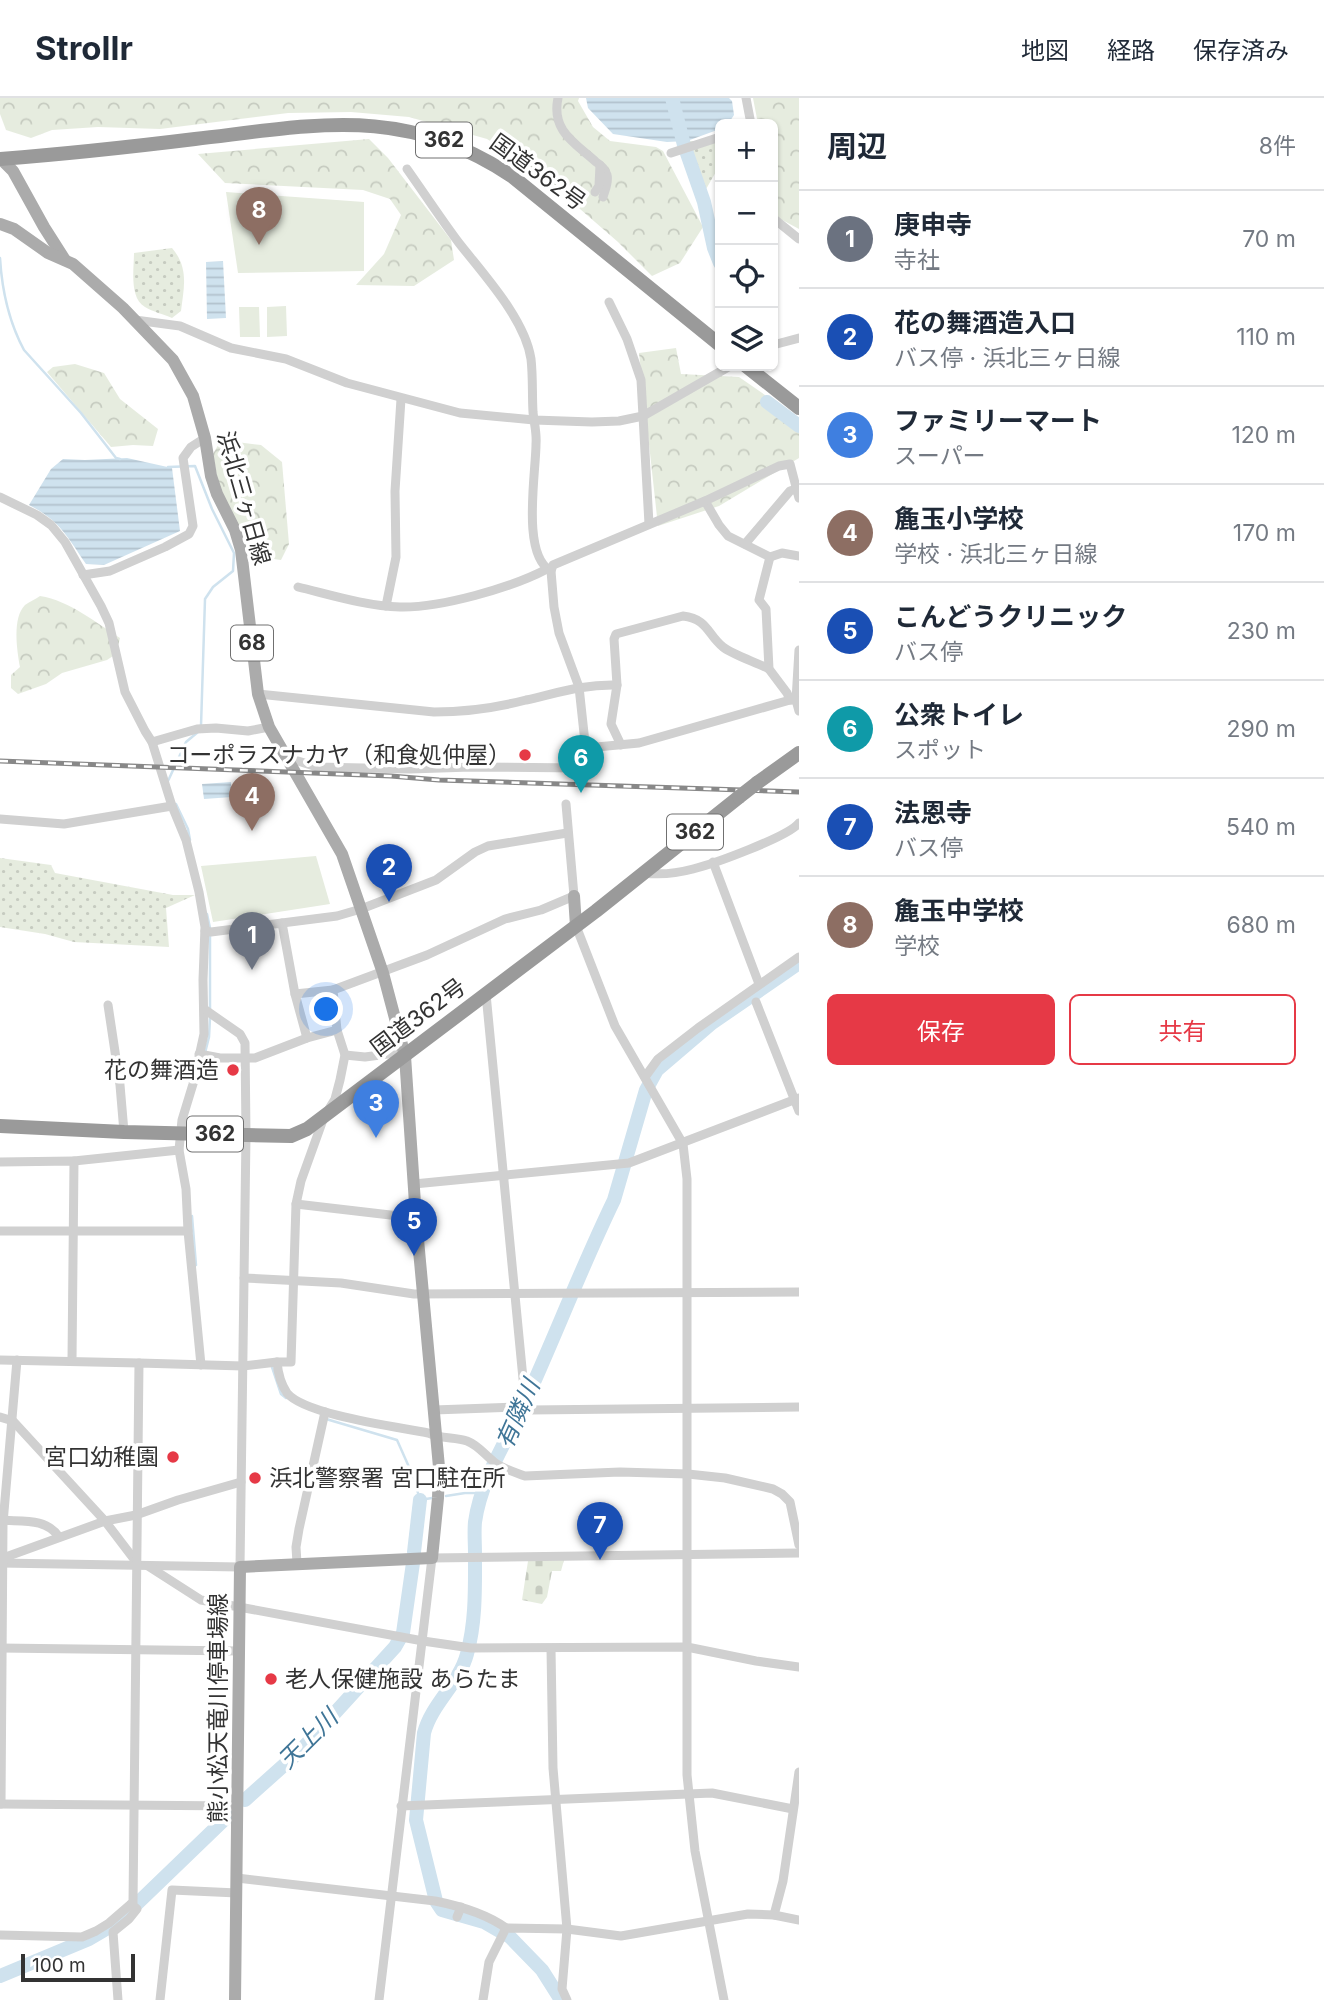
<!DOCTYPE html>
<html lang="ja">
<head>
<meta charset="utf-8">
<style>
	:root { --surface:#fff; --page:#f6f6f7; --text:#1f2937; --muted:#747a83; --line:#e0e1e3; --accent:#e63946 }
	body { margin:0; font-family:Inter,"Noto Sans JP",sans-serif; background:var(--page); color:var(--text) }
	.controls { position:absolute; right:21px; top:21px; display:grid; overflow:hidden; border-radius:10px; box-shadow:0 2px 5px #0004 }
	.controls button { width:63px; height:63px; display:grid; place-items:center; padding:0; border:0; border-bottom:2px solid var(--line); background:var(--surface); color:var(--text); font:35px sans-serif }
	.scale { position:absolute; left:21px; bottom:18px; width:114px; box-sizing:border-box; padding-left:7px; border:4px solid #333; border-top:0; font-size:19px; line-height:24px; white-space:nowrap; color:#333; -webkit-text-stroke:5px #fff; paint-order:stroke }
	.you { position:absolute; left:327px; top:912px; width:24px; height:24px; margin:-18px; border:5px solid #fff; border-radius:50%; background:#1a73e8; box-shadow:0 0 0 10px #1a73e833 }
	.badge { display:grid; place-items:center; width:46px; height:46px; border-radius:50%; background:var(--accent); color:#fff; font-size:23px; font-weight:700 }
	.pin { position:absolute; translate:-50% -58px; filter:drop-shadow(0 2px 4px #0008) }
	.pin::after { content:''; position:absolute; top:37px; width:24px; height:21px; background:inherit; clip-path:polygon(0 0,100% 0,50% 100%) }
	.list { margin:0; padding:0; list-style:none }
	h2 { display:flex; justify-content:space-between; align-items:center; height:91px; margin:0; padding:0 28px; font-size:30px }
	h2 small { font-size:23px; font-weight:400; color:var(--muted) }
	.list li { display:grid; grid-template-columns:46px 1fr auto; gap:21px; align-items:center; box-sizing:border-box; height:98px; padding:0 28px; border-top:2px solid var(--line) }
	.list b { display:block; font-size:26px; white-space:nowrap }
	.list p { margin:0; font-size:23px; white-space:nowrap; color:var(--muted) }
	.list em { font-size:23px; font-style:normal; color:var(--muted) }
	.actions { display:flex; gap:14px; padding:21px 28px }
	.actions a { flex:1; padding:16px 0; border:2px solid var(--accent); border-radius:10px; text-align:center; font-size:24px; color:var(--accent) }
	.actions .main { background:var(--accent); color:#fff }
	.icon { flex:none; width:38px; height:38px; fill:none; stroke:currentColor; stroke-width:2; stroke-linecap:round; stroke-linejoin:round }
	.map { position:relative; flex:none; width:799px; height:1902px; overflow:hidden }
	header { display:flex; align-items:center; gap:42px; box-sizing:border-box; height:98px; padding:0 35px; background:var(--surface); border-bottom:2px solid var(--line) }
	header strong { font-size:33px }
	nav { display:flex; gap:38px; margin-inline-start:auto; font-size:24px }
	main { display:flex }
	aside { flex:1; background:var(--surface) }
	.map>svg:first-child { display:block }
</style>
</head>
<body>
<header>
<strong>Strollr</strong>
<nav><a>地図</a><a>経路</a><a>保存済み</a></nav>
</header>
<main>
<div class="map">
<svg width="799" height="1902" viewBox="0 0 799 1902">
	<defs>
		<pattern id="green-dots" width="8" height="8" patternUnits="userSpaceOnUse" patternTransform="scale(1.75)"><rect width="8" height="8" fill="#e6ecdf"/><path d="M2 2h.1M6 6h.1" fill="none" stroke="#c6cbc0" stroke-width="1.8" stroke-linecap="round"/></pattern>
		<pattern id="forest-crowns" width="20" height="18" patternUnits="userSpaceOnUse" patternTransform="scale(1.75)"><rect width="20" height="18" fill="#e6ecdf"/><path d="M2 6a3 3 0 1 1 6 0M12 15a3 3 0 1 1 6 0" fill="none" stroke="#c6cbc0"/></pattern>
		<pattern id="cemetery-stones" width="16" height="16" patternUnits="userSpaceOnUse" patternTransform="scale(1.75)"><rect width="16" height="16" fill="#e6ecdf"/><path d="M2 7V4a2 2 0 0 1 4 0v3zM10 15v-3a2 2 0 0 1 4 0v3z" fill="#c6cbc0"/></pattern>
		<pattern id="water-rules" width="6" height="5" patternUnits="userSpaceOnUse" patternTransform="scale(1.75)"><rect width="6" height="5" fill="#cfe2ee"/><path d="M0 2.5h6" fill="none" stroke="#b2c2cd"/></pattern>
	</defs>
	<rect width="100%" height="100%" fill="#fff"/>
	<g fill="url(#green-dots)">
		<polygon points="720,37 720,67 702,98 687,43 710,43"/>
		<path d="M172,150C189,170 184,189 181,213L172,220C163,216 153,214 145,209C129,200 134,171 134,155Z"/>
		<polygon points="0,760 51,767 55,775 173,797 195,797 166,810 169,849 74,844 45,836 0,829"/>
	</g>
	<g fill="url(#forest-crowns)">
		<polygon points="0,0 579,0 578,3 593,29 610,43 656,49 663,53 703,129 680,165 652,178 618,144 534,71 487,41 409,19 351,14 288,15 160,31 98,29 52,32 31,40 6,32 0,16"/>
		<polygon points="753,0 799,0 799,131 773,117 773,26 758,26"/>
		<polygon points="369,41 388,60 451,142 454,162 414,188 356,187 384,156 401,117 390,101 363,92 225,85 198,56"/>
		<polygon points="676,250 681,276 739,279 775,304 799,324 799,360 719,408 658,428 639,255"/>
		<polygon points="75,266 104,275 120,301 158,331 153,348 133,347 111,349 47,274 53,269"/>
		<polygon points="221,342 261,347 282,364 289,446 281,462 246,457 222,406 213,356"/>
		<path d="M40,498C70,503 95,524 120,540L116,556L107,562L62,575L46,586L18,596L11,590V577L20,569C17,552 12,520 25,507C29,504 36,501 40,498Z"/>
	</g>
	<polygon fill="url(#cemetery-stones)" points="564,1462 561,1473 552,1473 547,1499 542,1506 522,1502 528,1463"/>
	<g fill="#e6ecdf">
		<polygon points="226,94 364,104 364,173 238,175"/>
		<polygon points="286,208 287,238 267,239 267,209"/>
		<polygon points="239,209 259,209 260,239 240,239"/>
		<polygon points="316,758 330,806 213,824 201,768"/>
	</g>
	<g fill="url(#water-rules)">
		<polygon points="586,0 729,0 732,3 734,17 728,26 720,26 720,31 687,43 667,44 613,36 588,10"/>
		<polygon points="223,163 226,220 207,221 206,164"/>
		<path d="M127,360L172,370L180,433L104,467L86,466C67,438 60,423 29,407L51,371L63,361L85,362Z"/>
		<polygon points="231,684 232,699 204,701 202,686"/>
	</g>
	<g fill="none" stroke-linecap="round" stroke-linejoin="round">
		<g stroke="#cfe2ee" stroke-width="2.5">
			<path d="M0,160C2,193 9,224 24,252L81,315L116,360L120,361"/>
			<polyline points="168,369 195,368 212,411 234,455 233,473 213,489 205,501 201,628"/>
			<polyline points="168,683 186,644 198,634"/>
			<polyline points="176,706 188,731 190,742"/>
			<polyline points="207,816 210,830"/>
			<polyline points="210,911 210,837"/>
			<polyline points="205,955 209,939 210,920"/>
			<polyline points="192,1118 196,1167"/>
			<polyline points="271,1266 281,1296 286,1300"/>
			<polyline points="326,1321 397,1342 413,1378 420,1402 432,1400"/>
			<polyline points="446,1398 465,1395 483,1395"/>
		</g>
		<g stroke="#cfe2ee" stroke-width="14">
			<polyline points="672,0 684,47 704,104 714,150 720,165"/>
			<polyline points="767,304 799,328"/>
			<polyline points="414,1454 420,1402"/>
			<polyline points="245,1702 302,1651 395,1549 403,1535 413,1465"/>
			<polyline points="0,1878 89,1841 118,1824 228,1718"/>
			<path d="M561,1902L542,1872L510,1839L484,1824L442,1812L436,1803L416,1722L424,1635C432,1605 459,1586 467,1556C476,1523 475,1490 475,1456C475,1445 474,1434 475,1424C481,1380 508,1341 526,1302C556,1236 582,1168 614,1102L646,992L657,972L712,925L799,865"/>
		</g>
		<g stroke="#d0d0d0" stroke-width="9">
			<path d="M558,0C551,33 575,45 596,64C601,67 605,71 607,77C609,84 605,92 603,99"/>
			<polyline points="746,0 751,26"/>
			<polyline points="671,55 720,39"/>
			<path d="M407,71C424,95 441,121 459,145C484,177 525,221 531,261C533,278 532,297 533,314C534,325 537,335 536,346C536,375 521,457 551,473"/>
			<polyline points="595,94 599,88 600,67"/>
			<polyline points="773,120 799,141"/>
			<polyline points="609,204 627,241 641,282 649,426"/>
			<polyline points="135,222 180,228 231,250 286,261 347,285 460,315 534,322 592,324 619,323 643,318 730,268"/>
			<polyline points="773,247 799,240"/>
			<polyline points="0,399 37,417 51,427 65,444 101,508 109,525 125,594 145,633 152,644 172,708 186,742 199,794 205,829 203,882 204,936 193,986 182,1022 179,1052 186,1091 188,1133 201,1267"/>
			<polyline points="705,403 719,427 728,438 770,459 782,455 799,458"/>
			<polyline points="745,446 790,393 796,391"/>
			<polyline points="770,459 759,502 766,511 769,571 787,595 790,602"/>
			<polyline points="83,477 110,473 165,449 189,436 193,428 183,360 191,349 205,340"/>
			<path d="M298,489C331,497 366,508 400,509C440,510 511,490 547,471"/>
			<polyline points="386,508 396,459 395,393 401,301"/>
			<polyline points="799,552 796,602 799,613"/>
			<path d="M258,596L434,614C465,614 495,610 526,602C557,595 584,586 617,587"/>
			<polyline points="152,644 197,631 216,630 248,633 269,629"/>
			<path d="M621,647L611,626L617,587L614,541L616,536L683,518C708,521 707,536 723,549C731,556 758,565 769,571"/>
			<polyline points="586,650 639,645 790,602 796,602"/>
			<polyline points="289,665 298,663 317,669 410,671 471,669 580,670 587,663 579,589 559,535 554,509 551,473 553,467 705,403 779,368 790,366 799,400"/>
			<polyline points="0,721 64,726 172,708"/>
			<polyline points="713,764 759,886"/>
			<path d="M644,775C660,777 678,775 693,771C713,766 788,739 799,725"/>
			<polyline points="282,825 337,818 361,811 436,782 475,754 488,748 567,735"/>
			<polyline points="576,828 615,928 683,1046 687,1081 687,1677 695,1753 724,1902"/>
			<polyline points="205,833 211,834 282,825 295,896 307,940"/>
			<polyline points="295,896 333,892"/>
			<polyline points="486,896 524,1291 516,1309"/>
			<polyline points="756,904 799,1013"/>
			<polyline points="108,907 120,987 124,1034"/>
			<polyline points="199,956 220,960 255,960 307,940 337,932 333,892 427,857 505,821 541,812 574,798 566,706"/>
			<polyline points="345,957 365,959 403,954"/>
			<polyline points="645,979 658,961 698,930 799,859"/>
			<polyline points="74,1063 179,1052"/>
			<polyline points="0,1064 74,1063 72,1262"/>
			<polyline points="414,1086 629,1065 799,1000"/>
			<polyline points="296,1106 416,1120"/>
			<polyline points="0,1133 188,1133"/>
			<polyline points="244,1180 341,1185 414,1196 799,1194"/>
			<polyline points="0,1262 139,1265"/>
			<path d="M277,1264C278,1275 280,1285 287,1295C305,1317 398,1329 428,1335C441,1341 454,1339 467,1343C478,1347 485,1357 494,1364C503,1371 514,1374 525,1378L620,1374L688,1376L725,1380L773,1391L782,1396L790,1404L799,1447"/>
			<polyline points="434,1312 516,1309 530,1312 799,1309"/>
			<polyline points="0,1319 13,1323 105,1423 137,1465"/>
			<path d="M0,1422C20,1424 46,1419 59,1439"/>
			<polyline points="3,1460 105,1423 136,1417 178,1402 241,1384"/>
			<polyline points="0,1465 240,1469 246,1037 245,945 240,936 204,911"/>
			<polyline points="297,1465 296,1449 299,1431 325,1314"/>
			<polyline points="148,1468 201,1502 423,1543 471,1550 687,1549 756,1563 799,1569"/>
			<polyline points="0,1550 239,1553"/>
			<polyline points="551,1551 553,1670 567,1831 562,1891 567,1902"/>
			<polyline points="0,1706 238,1708"/>
			<polyline points="1,1706 3,1425 17,1262"/>
			<polyline points="401,1708 712,1695 793,1711"/>
			<path d="M237,1780L435,1803C460,1808 485,1815 506,1830"/>
			<polyline points="774,1817 783,1783 799,1674"/>
			<polyline points="457,1819 461,1809"/>
			<polyline points="0,1837 82,1839 96,1833 109,1825 131,1806"/>
			<polyline points="118,1902 113,1834 129,1821 137,1811 131,1806 133,1805 139,1265 243,1268 277,1264 291,1264 296,1106 301,1083 324,1019 335,1001 340,982 345,957 337,932"/>
			<polyline points="160,1902 172,1792 237,1795"/>
			<polyline points="379,1902 432,1460 799,1455"/>
			<polyline points="483,1902 489,1864 506,1830 567,1831 621,1838 748,1816 774,1817 799,1822"/>
		</g>
		<g stroke="#ababab" stroke-width="12">
			<polyline points="0,60 13,73 44,129 65,162"/>
			<polyline points="0,126 14,131 48,155 73,166 123,210 173,262 193,298 205,340 211,378 217,396 235,432 241,452 258,596 269,629 342,756 383,875 405,958 416,1120 439,1369 438,1400 432,1460 240,1469 235,1902"/>
			<polyline points="574,798 576,828"/>
		</g>
		<g stroke="#9a9a9a" stroke-width="14">
			<path d="M0,61C65,56 130,49 195,41C316,27 405,6 513,79L720,247"/>
			<polyline points="746,268 799,310"/>
			<polyline points="757,685 799,655"/>
			<polyline points="0,1028 124,1034 246,1037 291,1038 307,1031 596,813 739,699"/>
		</g>
		<g stroke="#888" stroke-width="5">
			<polyline id="rail" points="0,663 391,678 439,682 799,694"/>
		</g>
		<use href="#rail" stroke="#fff" stroke-width="2.5" stroke-dasharray="8" stroke-linecap="butt"/>
		<polyline stroke="#9a9a9a" stroke-width="14" points="739,699 757,685"/>
	</g>
	<g fill="#e63946" stroke="#fff" stroke-width="2.5">
		<circle cx="525" cy="657" r="7"/>
		<circle cx="233" cy="972" r="7"/>
		<circle cx="173" cy="1359" r="7"/>
		<circle cx="255" cy="1380" r="7"/>
		<circle cx="271" cy="1581" r="7"/>
	</g>
	<g text-anchor="middle" stroke-width="7" stroke-linejoin="round" paint-order="stroke">
		<g fill="#fff" stroke="#707070" stroke-width="2">
			<rect x="416" y="24.5" width="56" height="35" rx="5"/>
			<rect x="231" y="527.5" width="42" height="35" rx="5"/>
			<rect x="667" y="716.5" width="56" height="35" rx="5"/>
			<rect x="187" y="1018.5" width="56" height="35" rx="5"/>
		</g>
		<g font-size="21" font-weight="bold" fill="#333">
			<text x="444" y="49">362</text>
			<text x="252" y="552">68</text>
			<text x="695" y="741">362</text>
			<text x="215" y="1043">362</text>
		</g>
		<g font-size="23" fill="#333" stroke="#fff">
			<text transform="translate(538 74) rotate(36)" y="8">国道362号</text>
			<text transform="translate(244 400) rotate(74)" y="8">浜北三ヶ日線</text>
			<text transform="translate(418 919) rotate(-37)" y="8">国道362号</text>
			<text transform="translate(218 1610) rotate(-90)" y="8">熊小松天竜川停車場線</text>
		</g>
		<g font-size="23" fill="#333" stroke="#fff" text-anchor="end">
			<text x="511" y="665">コーポラスナカヤ（和食処仲屋）</text>
			<text x="219" y="980">花の舞酒造</text>
			<text x="159" y="1367">宮口幼稚園</text>
			<text x="269" y="1388" text-anchor="start">浜北警察署 宮口駐在所</text>
			<text x="285" y="1589" text-anchor="start">老人保健施設 あらたま</text>
		</g>
		<g font-size="24" font-style="italic" fill="#3f7597" stroke="#fff">
			<text transform="translate(518 1316) rotate(-66)" y="8">有隣川</text>
			<text transform="translate(308 1641) rotate(-45)" y="8">天上川</text>
		</g>
	</g>
</svg>
<div class="controls">
<button>+</button>
<button>−</button>
<button><svg class="icon" aria-label="locate" viewBox="0 0 24 24"><circle cx="12" cy="12" r="6"/><path d="M12 2v4M12 18v4M2 12h4M18 12h4"/></svg></button>
<button><svg class="icon" aria-label="layers" viewBox="0 0 24 24"><path d="M12 4l9 5-9 5-9-5zM3 14l9 5 9-5"/></svg></button>
</div>
<div class="scale">100 m</div>
<div class="you"></div>
<div class="pin badge" style="left:252px;top:872px;background:#6b7280">1</div>
<div class="pin badge" style="left:389px;top:804px;background:#1a4fb4">2</div>
<div class="pin badge" style="left:376px;top:1040px;background:#3f7fe0">3</div>
<div class="pin badge" style="left:252px;top:733px;background:#8d6e63">4</div>
<div class="pin badge" style="left:414px;top:1158px;background:#1a4fb4">5</div>
<div class="pin badge" style="left:581px;top:695px;background:#0f9aa8">6</div>
<div class="pin badge" style="left:600px;top:1462px;background:#1a4fb4">7</div>
<div class="pin badge" style="left:259px;top:147px;background:#8d6e63">8</div>
</div>
<aside>
<h2>周辺<small>8件</small></h2>
<ul class="list">
<li><span class="badge" style="background:#6b7280">1</span><div><b>庚申寺</b><p>寺社</p></div><em>70 m</em></li>
<li><span class="badge" style="background:#1a4fb4">2</span><div><b>花の舞酒造入口</b><p>バス停 · 浜北三ヶ日線</p></div><em>110 m</em></li>
<li><span class="badge" style="background:#3f7fe0">3</span><div><b>ファミリーマート</b><p>スーパー</p></div><em>120 m</em></li>
<li><span class="badge" style="background:#8d6e63">4</span><div><b>麁玉小学校</b><p>学校 · 浜北三ヶ日線</p></div><em>170 m</em></li>
<li><span class="badge" style="background:#1a4fb4">5</span><div><b>こんどうクリニック</b><p>バス停</p></div><em>230 m</em></li>
<li><span class="badge" style="background:#0f9aa8">6</span><div><b>公衆トイレ</b><p>スポット</p></div><em>290 m</em></li>
<li><span class="badge" style="background:#1a4fb4">7</span><div><b>法恩寺</b><p>バス停</p></div><em>540 m</em></li>
<li><span class="badge" style="background:#8d6e63">8</span><div><b>麁玉中学校</b><p>学校</p></div><em>680 m</em></li>
</ul>
<div class="actions"><a class="main">保存</a><a>共有</a></div>
</aside>
</main>
</body>
</html>
